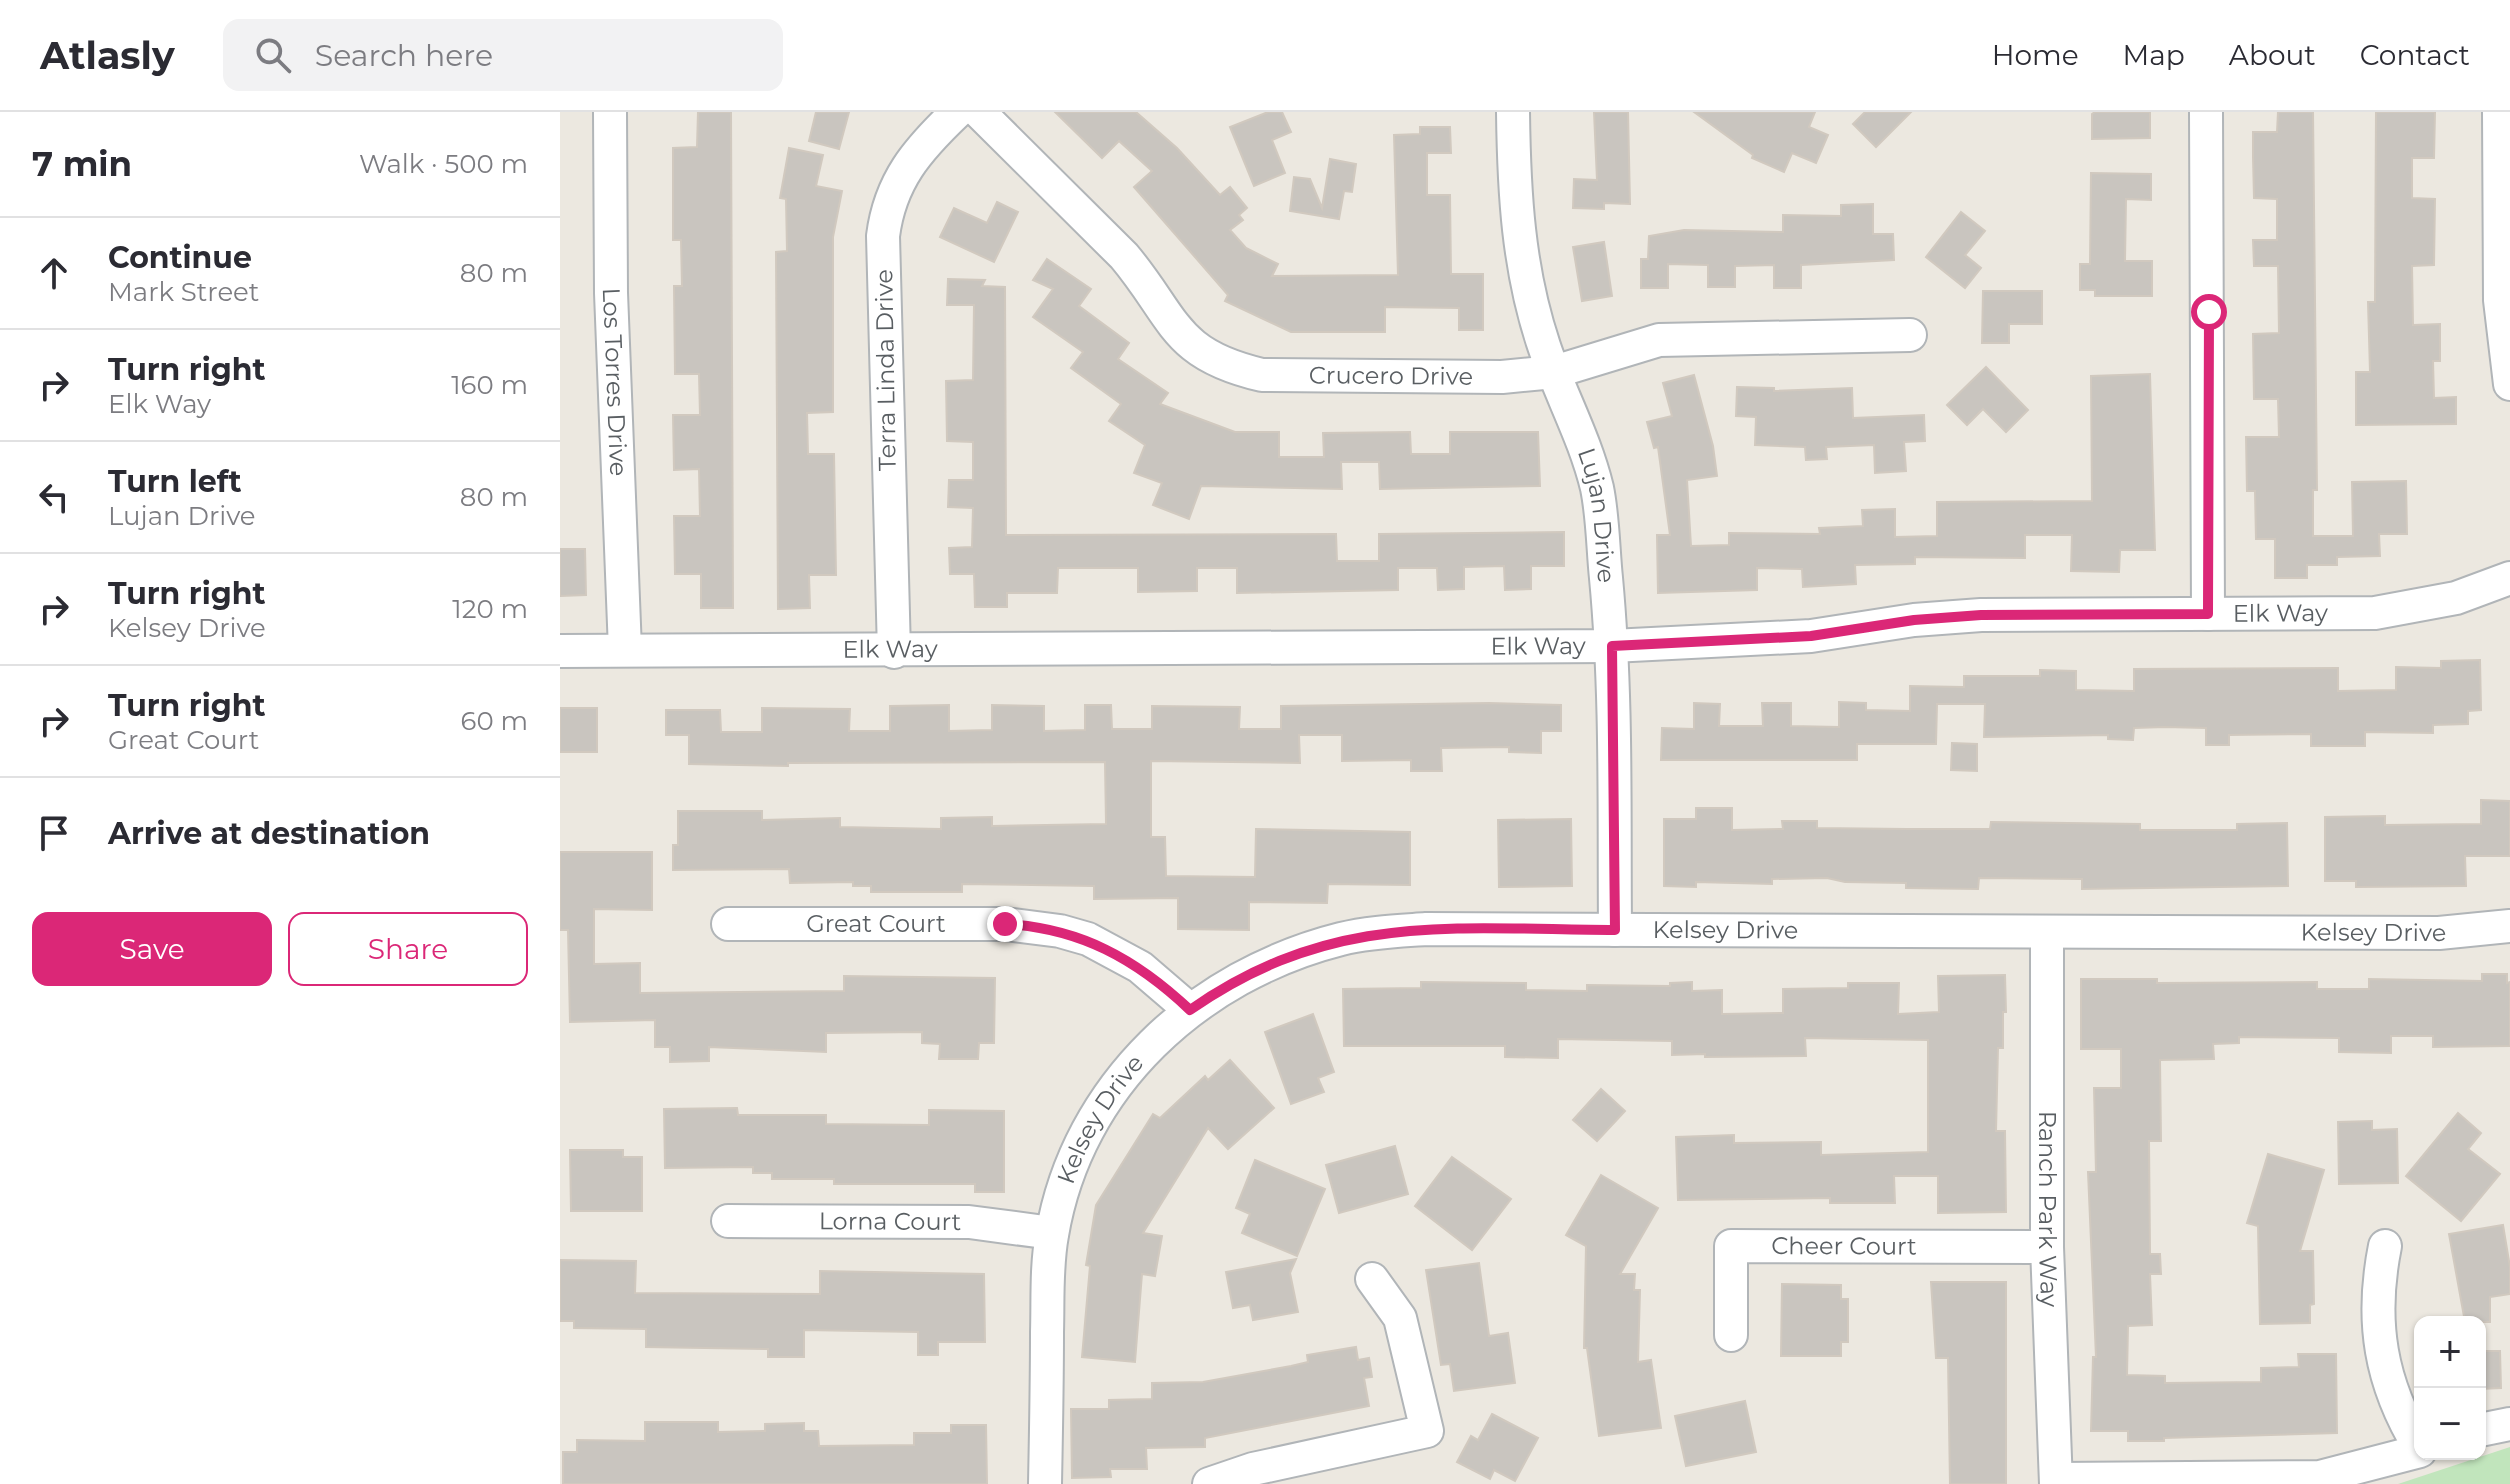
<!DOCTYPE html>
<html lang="en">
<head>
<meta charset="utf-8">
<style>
	:root { --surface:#fff; --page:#f2f2f3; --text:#2b2b33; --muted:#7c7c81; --line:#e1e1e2; --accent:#db2777 }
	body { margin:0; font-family:Montserrat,sans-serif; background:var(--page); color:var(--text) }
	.controls { position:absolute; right:24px; bottom:24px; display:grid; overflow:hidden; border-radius:16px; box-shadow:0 2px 6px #0004 }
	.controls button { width:72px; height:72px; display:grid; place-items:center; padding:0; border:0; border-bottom:2px solid var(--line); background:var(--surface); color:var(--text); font:40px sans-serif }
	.stop { position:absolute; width:24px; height:24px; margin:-18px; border:6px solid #db2777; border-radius:50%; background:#fff }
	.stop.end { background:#db2777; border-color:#fff; box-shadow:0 2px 8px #0008 }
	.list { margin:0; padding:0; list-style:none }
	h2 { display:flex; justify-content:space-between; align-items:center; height:104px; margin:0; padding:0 32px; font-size:34px }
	h2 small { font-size:26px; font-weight:400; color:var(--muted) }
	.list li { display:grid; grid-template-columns:52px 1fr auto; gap:24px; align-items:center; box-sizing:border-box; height:112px; padding:0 32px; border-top:2px solid var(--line) }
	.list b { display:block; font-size:30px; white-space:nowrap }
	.list p { margin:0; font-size:26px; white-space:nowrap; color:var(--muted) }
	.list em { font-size:26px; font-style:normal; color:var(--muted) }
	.actions { display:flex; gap:16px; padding:24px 32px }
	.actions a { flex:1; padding:18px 0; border:2px solid var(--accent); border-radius:16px; text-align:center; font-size:28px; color:var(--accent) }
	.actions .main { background:var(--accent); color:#fff }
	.icon { flex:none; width:44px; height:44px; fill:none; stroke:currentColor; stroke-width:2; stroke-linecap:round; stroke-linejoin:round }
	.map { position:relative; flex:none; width:1950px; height:1372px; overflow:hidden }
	header { display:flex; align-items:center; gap:48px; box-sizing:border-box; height:112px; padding:0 40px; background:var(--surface); border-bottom:2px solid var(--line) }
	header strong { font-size:38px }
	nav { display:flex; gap:44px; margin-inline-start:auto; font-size:28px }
	.search { width:560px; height:72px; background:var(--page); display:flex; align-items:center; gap:20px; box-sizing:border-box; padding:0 28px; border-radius:16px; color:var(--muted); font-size:30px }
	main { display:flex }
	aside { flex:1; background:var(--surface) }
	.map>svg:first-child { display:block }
</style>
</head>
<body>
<header>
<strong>Atlasly</strong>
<div class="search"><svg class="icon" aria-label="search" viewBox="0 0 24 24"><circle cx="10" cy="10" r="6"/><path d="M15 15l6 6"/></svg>Search here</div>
<nav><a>Home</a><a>Map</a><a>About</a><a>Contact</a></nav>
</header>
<main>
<aside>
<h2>7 min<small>Walk · 500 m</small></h2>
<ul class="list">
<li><svg class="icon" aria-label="ahead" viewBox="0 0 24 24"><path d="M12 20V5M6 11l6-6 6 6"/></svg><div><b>Continue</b><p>Mark Street</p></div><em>80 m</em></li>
<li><svg class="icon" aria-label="right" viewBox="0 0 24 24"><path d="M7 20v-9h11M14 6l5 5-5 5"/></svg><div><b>Turn right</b><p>Elk Way</p></div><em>160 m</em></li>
<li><svg class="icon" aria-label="left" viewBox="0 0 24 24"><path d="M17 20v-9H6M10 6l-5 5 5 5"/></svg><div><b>Turn left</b><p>Lujan Drive</p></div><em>80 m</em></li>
<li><svg class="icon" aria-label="right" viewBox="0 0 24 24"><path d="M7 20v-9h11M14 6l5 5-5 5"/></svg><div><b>Turn right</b><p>Kelsey Drive</p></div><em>120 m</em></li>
<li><svg class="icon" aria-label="right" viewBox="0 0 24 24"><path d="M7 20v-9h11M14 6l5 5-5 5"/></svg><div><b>Turn right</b><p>Great Court</p></div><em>60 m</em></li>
<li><svg class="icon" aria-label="arrive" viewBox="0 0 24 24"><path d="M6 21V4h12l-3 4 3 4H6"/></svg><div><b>Arrive at destination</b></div></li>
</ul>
<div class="actions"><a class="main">Save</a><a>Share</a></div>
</aside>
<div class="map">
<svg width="1950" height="1372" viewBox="0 0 1950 1372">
	<rect width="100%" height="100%" fill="#ece8e0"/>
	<polygon fill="#c1e5bc" points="1950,1335 1950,1372 1838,1372"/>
	<g fill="#c9c5bf" stroke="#d1c9bf" stroke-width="2">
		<polygon points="138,0 171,0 173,496 141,496 141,462 115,462 114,404 140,404 139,357 114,358 113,303 140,303 139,262 115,262 114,174 122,174 121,128 113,128 113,36 137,35"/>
		<polygon points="256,0 289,0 279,37 249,29"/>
		<polygon points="495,0 576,0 617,36 660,83 670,75 687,96 679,103 683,108 670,118 686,136 718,152 712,164 838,163 834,23 860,22 860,15 890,15 891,41 867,41 867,83 890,83 891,162 923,162 923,218 899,218 899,196 825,195 825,220 731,220 665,189 668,183 574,75 592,59 559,29 542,46"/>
		<polygon points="708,0 722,0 731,20 712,28 725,61 694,74 670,15"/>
		<polygon points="1034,0 1068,0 1070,92 1044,91 1044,97 1013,96 1014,67 1037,68"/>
		<polygon points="1134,0 1255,0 1249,15 1268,23 1256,51 1232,41 1224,60 1192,46 1193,43"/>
		<polygon points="1305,0 1351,0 1316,35 1293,12"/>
		<polygon points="1535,0 1590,0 1590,26 1532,27 1532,2"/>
		<polygon points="1718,0 1753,0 1757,378 1753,378 1753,424 1793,424 1792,370 1846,369 1847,422 1819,422 1820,444 1777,445 1777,453 1747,453 1747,466 1715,466 1715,427 1696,427 1695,379 1687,379 1686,325 1719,325 1718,287 1694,287 1693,222 1719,221 1718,154 1694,154 1693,128 1717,128 1717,87 1694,86 1693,45 1693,20 1717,20"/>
		<polygon points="1816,0 1875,0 1874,46 1852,46 1852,86 1875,87 1874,153 1852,154 1853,213 1880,212 1880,249 1873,249 1874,286 1896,285 1896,312 1796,313 1796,260 1810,260 1808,190 1815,190"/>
		<polygon points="229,36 263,43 256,74 282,79 273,125 273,300 247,301 248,342 274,342 276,463 249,463 250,496 218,497 216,140 227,139 226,87 220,86"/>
		<polygon points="770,47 796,52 792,80 784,79 779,107 730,99 734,65 750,67 762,96"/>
		<polygon points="1531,61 1591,62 1591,88 1566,87 1565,149 1592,149 1592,184 1535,184 1535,178 1520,178 1520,152 1530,152"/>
		<polygon points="437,90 458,100 434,150 380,125 394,96 427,111"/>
		<polygon points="1313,92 1313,122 1333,122 1334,148 1241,153 1241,176 1214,176 1214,153 1175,154 1175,175 1148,175 1148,153 1108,152 1108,176 1081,176 1081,147 1088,147 1089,124 1124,118 1223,120 1223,103 1281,104 1281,93"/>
		<polygon points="1401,100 1425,119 1405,143 1421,156 1405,176 1366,145"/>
		<polygon points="1044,130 1052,184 1022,189 1013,135"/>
		<polygon points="487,147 531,177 519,194 569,231 558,247 608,281 600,292 675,320 719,320 719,345 764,345 763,321 850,320 851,342 890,342 890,320 978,320 980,374 820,377 819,350 781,350 782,377 641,374 629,407 593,393 602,371 574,361 585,333 549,309 561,292 511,256 523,240 473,205 493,177 473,168"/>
		<polygon points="388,167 425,168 422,174 445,175 446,423 776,422 777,449 819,449 819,422 1004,420 1004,454 971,454 971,477 945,478 944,454 904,455 904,477 878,478 877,456 838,456 838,478 677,481 677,456 637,456 637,479 578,480 578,456 498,456 497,481 447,481 447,495 415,495 414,462 390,462 389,436 412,435 413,396 388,395 389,368 413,368 413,330 387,329 386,269 413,268 414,193 387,193"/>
		<polygon points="1423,179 1482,179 1482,212 1449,212 1449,231 1422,231"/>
		<polygon points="1426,255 1468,298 1446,320 1423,297 1407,313 1387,293"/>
		<polygon points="1590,262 1595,438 1560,438 1559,460 1511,459 1512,423 1465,423 1465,446 1355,445 1355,452 1295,453 1296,472 1243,475 1242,457 1197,456 1197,478 1098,481 1097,423 1110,423 1098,335 1094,336 1087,310 1112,304 1103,271 1134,263 1153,334 1157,364 1127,368 1131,434 1169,433 1169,421 1260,422 1259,416 1303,414 1302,398 1335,397 1335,425 1377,424 1377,390 1532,389 1531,264"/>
		<polygon points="1177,275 1214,276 1214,279 1292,276 1293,306 1364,303 1365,329 1344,330 1346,359 1315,361 1314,333 1266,335 1267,347 1246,348 1245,335 1195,333 1196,305 1176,304"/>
		<polygon points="0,437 25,437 26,483 0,484"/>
		<polygon points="1920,548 1921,598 1908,599 1908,612 1873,613 1873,621 1805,620 1805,634 1751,634 1751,622 1669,623 1669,633 1646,633 1646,616 1605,615 1574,616 1573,628 1548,627 1548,623 1424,625 1425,592 1377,592 1376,632 1297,632 1297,648 1101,648 1102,616 1134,617 1134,591 1160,592 1159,614 1203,614 1202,591 1231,591 1231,614 1279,615 1279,590 1306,591 1306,598 1350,599 1350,574 1404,575 1404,564 1480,564 1480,558 1516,559 1516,578 1574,579 1574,557 1778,556 1778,579 1836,578 1836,555 1881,556 1881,549"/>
		<polygon points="929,591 1001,593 1001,619 981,619 981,641 949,640 949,635 881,636 882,659 851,659 851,648 782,649 782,623 739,623 740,651 591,649 591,725 605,725 606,764 695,765 696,717 850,720 850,773 768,772 767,791 689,790 689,818 618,817 618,786 534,787 534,774 402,772 402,780 311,780 311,774 293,774 293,770 230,771 229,757 113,758 113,733 118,733 118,699 202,699 202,708 280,706 280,715 381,717 381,706 432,705 432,714 546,712 545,650 228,651 228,654 129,652 129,623 106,623 106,598 160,598 161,620 202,620 202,596 290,597 289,619 330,619 330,594 389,593 389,619 432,618 432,593 484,594 484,619 525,618 525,593 551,593 552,617 592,617 592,594 680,595 679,617 721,617 721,594"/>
		<rect x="0" y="596" width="37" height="44"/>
		<polygon points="1392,631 1417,632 1417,659 1391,658"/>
		<polygon points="1921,688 1950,689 1950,744 1905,744 1906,774 1796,775 1796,769 1765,769 1765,705 1825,704 1825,713 1921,712"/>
		<polygon points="1136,696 1172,696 1172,718 1223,717 1222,709 1257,709 1257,716 1347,717 1430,717 1431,710 1580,712 1580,718 1677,718 1677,712 1727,711 1728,774 1522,777 1522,767 1419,766 1418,777 1346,776 1346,771 1285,770 1267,766 1212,767 1212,772 1136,770 1136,775 1104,774 1104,707 1136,707"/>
		<polygon points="1011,707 1012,774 939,775 938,708"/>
		<polygon points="0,740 92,740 92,798 34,797 34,852 80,851 80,881 284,879 284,864 435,866 434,931 419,931 418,947 379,947 380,932 362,931 362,920 266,921 266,940 149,935 149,949 110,950 110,935 95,935 95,908 10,910 8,818 0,818"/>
		<polygon points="1922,862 1947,862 1947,871 1950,870 1950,934 1873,935 1873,924 1831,924 1831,941 1779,940 1779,926 1679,925 1679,931 1653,932 1654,947 1600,948 1601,1029 1589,1029 1590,1142 1600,1142 1601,1162 1590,1162 1592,1213 1568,1214 1567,1263 1605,1264 1605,1271 1701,1270 1701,1256 1739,1255 1738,1242 1776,1242 1777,1321 1604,1326 1604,1329 1568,1329 1568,1319 1531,1319 1533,1245 1536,1245 1528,1060 1536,1060 1534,976 1561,976 1561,937 1521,937 1521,867 1597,867 1597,871 1757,870 1757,877 1809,877 1809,867 1922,869"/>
		<polygon points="1445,863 1446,900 1443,900 1443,936 1438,936 1436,1019 1445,1019 1446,1100 1378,1101 1378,1064 1334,1064 1335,1091 1270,1091 1270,1086 1118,1088 1116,1025 1174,1023 1174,1031 1261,1030 1261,1043 1368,1040 1368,928 1245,926 1246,944 1145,945 1145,942 1112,943 1112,929 998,927 998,946 945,945 945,934 784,934 783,877 861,876 861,870 966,871 966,878 1027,879 1027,873 1110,874 1110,871 1132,870 1132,879 1162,878 1162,902 1223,901 1223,877 1288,876 1288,871 1339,871 1338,902 1379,900 1378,864"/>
		<polygon points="753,902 774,960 758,966 764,980 731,992 705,920"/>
		<polygon points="670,948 714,996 668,1037 648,1016 583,1121 602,1124 595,1164 582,1162 575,1250 522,1245 530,1154 526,1153 536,1093 593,1002 600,1006 645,964 648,968"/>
		<polygon points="1041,977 1065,999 1037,1029 1013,1008"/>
		<polygon points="177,996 178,1003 266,1003 266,1012 369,1013 369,998 444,999 444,1080 415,1080 415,1072 274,1072 274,1067 212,1067 212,1061 193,1061 193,1055 105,1056 104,997"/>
		<polygon points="1898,1001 1921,1021 1908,1037 1940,1062 1901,1109 1846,1064"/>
		<polygon points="1812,1009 1812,1018 1837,1017 1838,1071 1779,1072 1778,1010"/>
		<polygon points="835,1034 848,1082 779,1101 766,1053"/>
		<polygon points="10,1038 63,1038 63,1045 82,1045 82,1099 11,1099"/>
		<polygon points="1708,1042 1764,1058 1740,1139 1753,1139 1754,1192 1750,1193 1750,1211 1700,1212 1698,1114 1687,1111"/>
		<polygon points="892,1045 951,1087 912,1138 855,1094"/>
		<polygon points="695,1048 765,1077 737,1144 682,1121 690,1102 676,1096"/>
		<polygon points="1041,1063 1098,1096 1060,1162 1075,1162 1074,1178 1080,1178 1078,1250 1091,1248 1101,1316 1039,1324 1027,1236 1024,1236 1026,1134 1006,1123"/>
		<polygon points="1943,1113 1950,1155 1950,1182 1930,1185 1930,1210 1905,1210 1889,1122"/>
		<polygon points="736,1147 730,1161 738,1200 693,1208 690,1193 673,1196 666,1160"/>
		<polygon points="0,1148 76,1149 75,1181 260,1182 260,1159 424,1162 425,1230 378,1230 378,1243 358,1243 358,1220 244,1218 244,1245 208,1245 208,1237 86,1235 86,1217 14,1216 14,1209 0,1209"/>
		<polygon points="919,1151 929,1224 948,1221 955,1271 894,1279 890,1252 881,1253 866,1158"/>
		<polygon points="1371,1170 1446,1170 1446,1372 1390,1372 1388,1246 1376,1246"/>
		<polygon points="1222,1172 1281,1173 1281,1187 1288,1187 1288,1230 1281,1230 1281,1244 1221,1244"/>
		<polygon points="796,1235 798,1248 809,1246 812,1265 804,1266 809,1294 645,1326 645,1335 586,1336 587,1357 550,1357 551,1365 512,1366 511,1297 549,1297 549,1288 592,1287 592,1271 643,1270 731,1254 748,1250 747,1243"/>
		<polygon points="1920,1239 1940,1239 1941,1276 1920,1277"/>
		<polygon points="1185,1289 1196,1340 1126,1354 1115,1304"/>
		<polygon points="932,1302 978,1326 955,1369 934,1358 930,1367 897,1350 911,1324 918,1328"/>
		<polygon points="85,1310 158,1310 158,1320 205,1319 205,1312 244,1311 244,1319 258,1319 259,1334 354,1333 354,1321 391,1321 391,1313 426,1313 427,1372 3,1372 3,1340 17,1340 17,1328 85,1329"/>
	</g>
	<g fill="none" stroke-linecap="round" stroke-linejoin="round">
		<g stroke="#b1b5b8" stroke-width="36">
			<g id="minor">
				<path id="s1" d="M50,0L51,181L65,538"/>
				<path id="s2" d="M419,0L564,144C616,206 612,242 702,263L942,265L994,260L1099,228L1350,223"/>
				<path id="s3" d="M953,0C954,80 958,157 984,234C1000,282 1025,326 1037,376C1043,405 1043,437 1046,466C1057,583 1054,701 1055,818"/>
				<polyline points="1646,0 1648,502"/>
				<polyline points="1939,0 1940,188 1950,272"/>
				<path id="s4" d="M0,539L1052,534L1251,524L1354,508L1421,503L1815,501L1896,486L1950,466"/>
				<path d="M334,540L323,124C330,69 357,38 397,0"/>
				<path id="s5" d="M168,812H445L500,819L528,827L580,855L630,898"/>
				<path id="s6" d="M1487,821V1135L1496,1372"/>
				<path id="s7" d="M168,1109L409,1110L492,1121"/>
				<path d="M1825,1134C1810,1209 1820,1271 1860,1336"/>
				<path id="s8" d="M1171,1223V1134L1487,1135"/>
				<polyline points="1920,1318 1950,1312"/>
				<polyline points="1496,1367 1760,1365 1860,1339"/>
				<path id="s9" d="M485,1372C486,1321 487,1271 487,1220C488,1187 486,1155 492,1123C517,973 638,863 781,827C809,820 838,819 866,817L1879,821L1950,814"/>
				<polyline points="649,1372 693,1357 867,1319 840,1206 812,1167"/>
			</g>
		</g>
		<use href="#minor" stroke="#fff" stroke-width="32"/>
	</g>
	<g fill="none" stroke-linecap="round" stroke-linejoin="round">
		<path stroke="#db2777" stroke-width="10" d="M445,812C520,816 576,847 630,898C772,799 892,817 1055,818L1052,534L1251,524L1354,508L1421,503L1648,502L1649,200"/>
	</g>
	<g text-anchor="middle" stroke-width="6" stroke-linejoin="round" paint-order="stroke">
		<g font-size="24" fill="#595e62" stroke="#fff">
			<text transform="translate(326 258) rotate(-91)" y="8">Terra Linda Drive</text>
			<text dy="8" stroke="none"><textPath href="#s2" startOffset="522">Crucero Drive</textPath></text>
			<text dy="8" stroke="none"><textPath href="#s1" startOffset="270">Los Torres Drive</textPath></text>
			<text dy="8" stroke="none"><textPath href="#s3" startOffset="416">Lujan Drive</textPath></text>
			<text dy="8" stroke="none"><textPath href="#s4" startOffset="1722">Elk Way</textPath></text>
			<text dy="8" stroke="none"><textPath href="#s4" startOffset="978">Elk Way</textPath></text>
			<text dy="8" stroke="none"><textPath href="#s4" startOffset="330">Elk Way</textPath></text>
			<text dy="8" stroke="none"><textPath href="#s5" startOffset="148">Great Court</textPath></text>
			<text dy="8" stroke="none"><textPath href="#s9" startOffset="1072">Kelsey Drive</textPath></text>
			<text dy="8" stroke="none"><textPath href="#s9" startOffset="1720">Kelsey Drive</textPath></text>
			<text dy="8" stroke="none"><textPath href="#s9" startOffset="376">Kelsey Drive</textPath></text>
			<text dy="8" stroke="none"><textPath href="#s6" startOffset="276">Ranch Park Way</textPath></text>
			<text dy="8" stroke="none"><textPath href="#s7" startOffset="162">Lorna Court</textPath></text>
			<text dy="8" stroke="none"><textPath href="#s8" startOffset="202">Cheer Court</textPath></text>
		</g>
	</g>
</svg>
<div class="controls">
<button>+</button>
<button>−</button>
</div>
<div class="stop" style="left:1649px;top:200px"></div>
<div class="stop end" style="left:445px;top:812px"></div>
</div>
</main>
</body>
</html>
